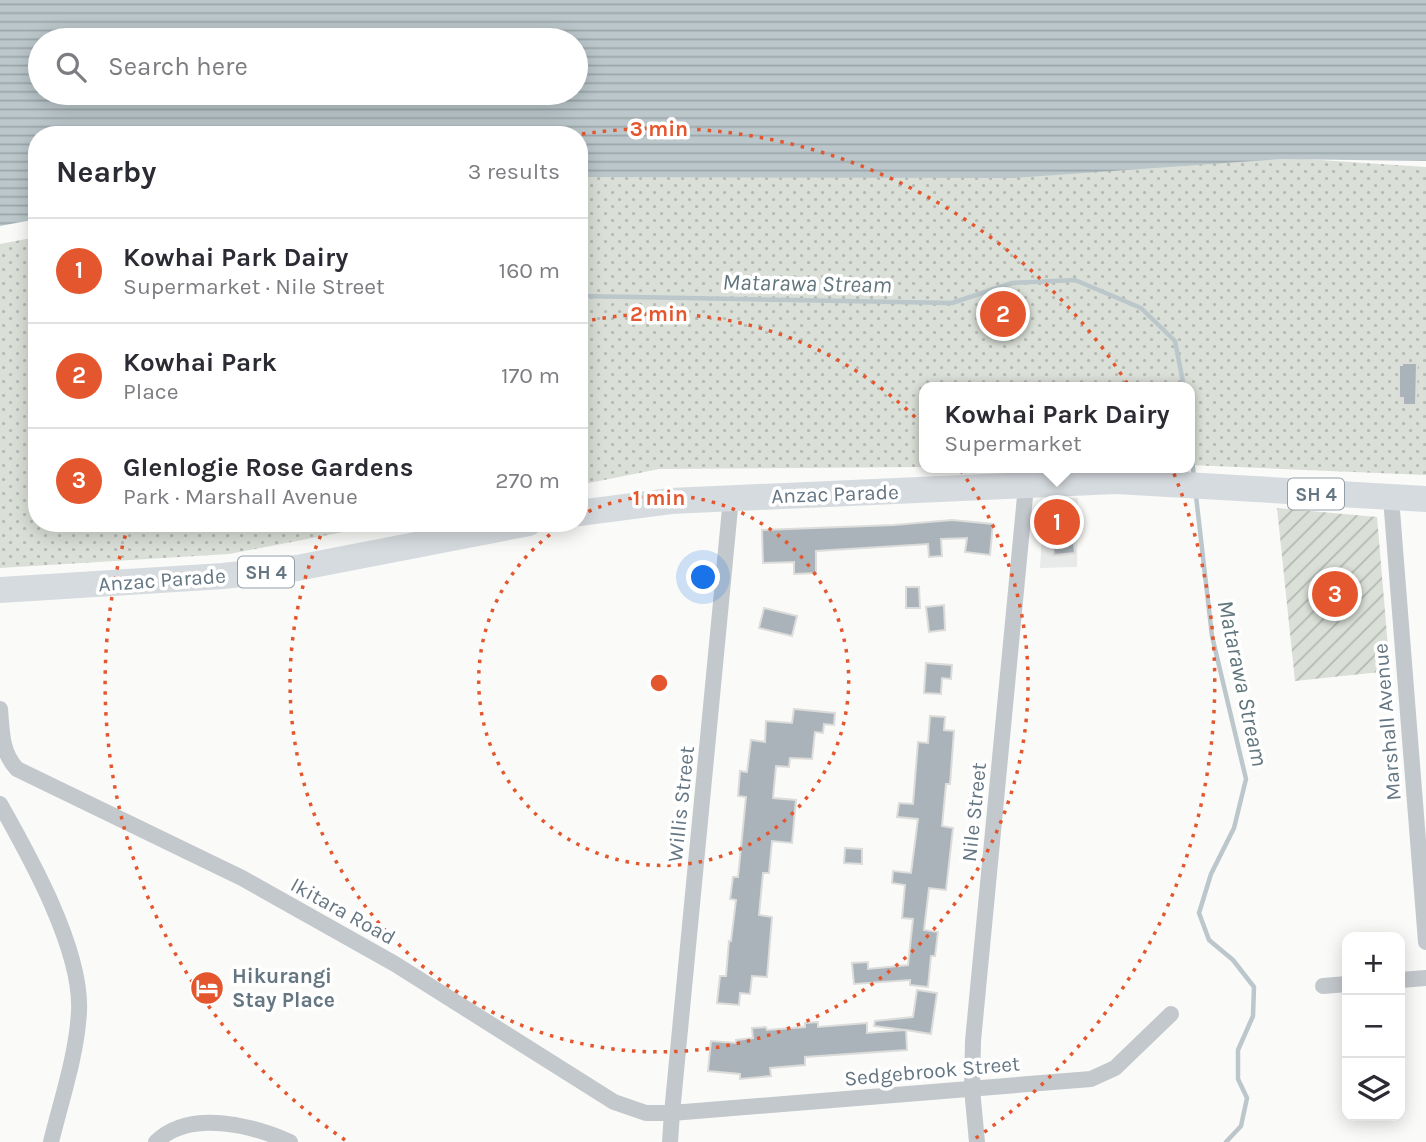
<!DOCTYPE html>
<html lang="en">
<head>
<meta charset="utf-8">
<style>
	:root { --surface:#fff; --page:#f2f2f3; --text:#2b2b33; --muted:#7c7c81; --line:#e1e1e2; --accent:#e4572e }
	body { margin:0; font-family:Karla,sans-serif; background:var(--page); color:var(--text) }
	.controls { position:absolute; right:21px; bottom:21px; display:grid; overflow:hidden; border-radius:14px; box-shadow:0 4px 18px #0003 }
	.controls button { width:63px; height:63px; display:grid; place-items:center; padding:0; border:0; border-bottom:2px solid var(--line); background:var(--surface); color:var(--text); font:35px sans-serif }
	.you { position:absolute; left:704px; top:578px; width:24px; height:24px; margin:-18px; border:5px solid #fff; border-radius:50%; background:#1a73e8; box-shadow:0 0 0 10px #1a73e833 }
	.badge { display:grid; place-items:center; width:46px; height:46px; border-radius:50%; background:var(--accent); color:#fff; font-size:23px; font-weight:700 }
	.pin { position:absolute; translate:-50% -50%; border:4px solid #fff; box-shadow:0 2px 7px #0006 }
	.popup { position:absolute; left:919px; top:382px; width:276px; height:91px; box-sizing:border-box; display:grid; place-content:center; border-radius:14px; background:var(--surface); filter:drop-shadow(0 2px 5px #0005); font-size:23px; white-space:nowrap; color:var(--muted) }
	.popup b { font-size:26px; color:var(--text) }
	.popup::after { content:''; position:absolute; left:50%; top:100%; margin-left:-14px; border:14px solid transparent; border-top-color:var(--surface) }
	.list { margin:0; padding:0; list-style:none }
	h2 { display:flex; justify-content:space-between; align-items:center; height:91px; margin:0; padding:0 28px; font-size:30px }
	h2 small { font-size:23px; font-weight:400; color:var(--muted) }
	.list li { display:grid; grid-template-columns:46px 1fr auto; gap:21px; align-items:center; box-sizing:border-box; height:105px; padding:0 28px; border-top:2px solid var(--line) }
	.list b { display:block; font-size:26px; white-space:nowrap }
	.list p { margin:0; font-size:23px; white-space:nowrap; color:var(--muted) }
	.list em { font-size:23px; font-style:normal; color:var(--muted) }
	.icon { flex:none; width:38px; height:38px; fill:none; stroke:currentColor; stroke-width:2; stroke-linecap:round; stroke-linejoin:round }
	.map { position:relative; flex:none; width:1426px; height:1142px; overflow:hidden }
	.search { position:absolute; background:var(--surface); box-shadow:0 4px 18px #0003; left:28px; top:28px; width:560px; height:77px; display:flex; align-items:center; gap:18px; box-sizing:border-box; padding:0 24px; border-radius:38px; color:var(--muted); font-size:26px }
	.panel { position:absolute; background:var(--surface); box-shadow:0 4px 18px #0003; left:28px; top:126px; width:560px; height:406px; border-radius:28px }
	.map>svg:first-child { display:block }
</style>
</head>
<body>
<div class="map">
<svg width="1426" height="1142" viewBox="0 0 1426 1142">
	<defs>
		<pattern id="park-dots" width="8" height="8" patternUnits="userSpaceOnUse" patternTransform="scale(1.75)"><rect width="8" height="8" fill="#dadfd7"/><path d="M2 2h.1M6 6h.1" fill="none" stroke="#b4b9b4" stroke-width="1.8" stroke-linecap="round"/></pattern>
		<pattern id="garden-furrows" width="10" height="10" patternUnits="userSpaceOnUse" patternTransform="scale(1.75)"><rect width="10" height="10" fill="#dadfd7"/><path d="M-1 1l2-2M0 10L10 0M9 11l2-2" fill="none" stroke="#b4b9b4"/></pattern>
		<pattern id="water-rules" width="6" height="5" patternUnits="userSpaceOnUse" patternTransform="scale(1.75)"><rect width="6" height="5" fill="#bbc7cb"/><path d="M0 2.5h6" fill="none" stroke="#9ca6aa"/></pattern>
	</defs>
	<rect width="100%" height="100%" fill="#fafaf8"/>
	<polygon fill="#e8e9e9" points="1053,497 1078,498 1077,567 1040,568 1044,504"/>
	<g fill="url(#park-dots)">
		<polygon points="1215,153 1426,167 1426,475 1190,465 1190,387 924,387 924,467 659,469 579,485 579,162"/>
		<polygon points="37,237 37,523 390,523 229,554 0,568 0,244"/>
	</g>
	<polygon fill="url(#garden-furrows)" points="1277,508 1377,517 1390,671 1295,681"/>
	<path fill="url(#water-rules)" fill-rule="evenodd" d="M0,0H1426V161L1281,159L1013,178L579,177V135H37V219L0,226ZM40,40H576V93H40Z"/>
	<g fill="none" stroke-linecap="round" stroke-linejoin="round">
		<g stroke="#bbc7cb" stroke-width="4.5">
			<polyline points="579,296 952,303 1012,283 1075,280 1141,308 1175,341 1184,387"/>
			<polyline points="1190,443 1194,477"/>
			<polyline points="1196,496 1212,636 1246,779 1234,828 1211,874 1199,913 1209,940 1233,960 1254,987 1253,1016 1238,1050 1238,1079 1247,1098 1241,1126 1226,1142"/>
		</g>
	</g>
	<g fill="#aab3b9" stroke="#dcdcda" stroke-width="2">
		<polygon points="1402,363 1417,363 1416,405 1403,405 1403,398 1399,398 1399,365 1402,365"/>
		<polygon points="1070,509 1075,553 1054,555 1052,533 1045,534 1043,511"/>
		<polygon points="952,520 993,524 990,555 965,552 967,538 941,539 942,556 929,557 928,544 816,551 816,573 794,574 794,562 763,563 762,530 894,525"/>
		<polygon points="906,587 919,587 920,608 906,608"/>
		<polygon points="944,605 945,630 929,632 926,607"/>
		<polygon points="764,608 797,616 792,636 759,628"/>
		<polygon points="926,663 952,665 951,679 942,678 941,694 924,693"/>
		<polygon points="794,709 835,713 834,725 824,724 823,733 815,732 812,759 790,758 789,767 776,766 773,798 796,800 792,843 772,841 769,873 763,873 759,915 772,917 767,977 752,976 750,994 740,993 739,1005 717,1003 720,976 726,976 729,941 731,941 736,900 730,899 733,877 738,877 746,797 738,796 740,771 747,772 751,740 765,742 766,721 792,723"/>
		<polygon points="930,716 945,717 944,730 954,731 950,784 946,784 942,826 953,828 946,890 929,888 924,930 938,932 935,956 931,956 928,987 910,985 910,980 854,984 852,963 868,962 868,969 908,965 913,919 902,918 905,885 892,883 893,871 911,873 918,819 897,817 899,803 913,804 918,742 928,743"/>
		<polygon points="845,848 862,849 862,864 844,863"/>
		<polygon points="917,990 937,993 931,1034 906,1030 907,1050 805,1057 805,1065 770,1068 771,1076 740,1079 740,1074 708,1071 711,1041 736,1043 736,1040 753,1038 752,1028 766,1027 767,1030 805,1027 805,1023 818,1022 818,1027 867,1023 867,1033 905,1030 874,1026 875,1021 913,1017"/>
	</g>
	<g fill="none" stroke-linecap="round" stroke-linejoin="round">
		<g stroke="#c3c8cc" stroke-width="16">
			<polyline points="731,498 672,1113 1091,1079 1115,1068 1171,1014"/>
			<polyline points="1391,498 1426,942"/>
			<path d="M0,709C2,731 1,752 17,769L242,878L395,964L614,1102L646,1113H672L670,1142"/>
			<path d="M0,804C30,857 82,950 79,1011C77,1054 61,1101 51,1142"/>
			<polyline points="1400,980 1426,978"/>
			<polyline points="1323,986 1347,984"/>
			<path d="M156,1142C190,1109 252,1125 290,1142"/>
			<polyline points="977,1142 972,1089 973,1041 1026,486"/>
		</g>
		<g stroke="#d6dbdf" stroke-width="26">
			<polyline points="579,513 671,501 1116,481 1426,499"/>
			<polyline points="0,590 223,576 297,568 529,523"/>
		</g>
	</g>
	<g fill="none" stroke="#e4572e" stroke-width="3.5" stroke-dasharray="3.5 7">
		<path d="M579 516A185 185 0 1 1 565 524"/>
		<path d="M582 322A369 369 0 1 1 326 524"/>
		<path d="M345 1140A554 554 0 0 1 128 526M582 134A554 554 0 0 1 973 1140"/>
	</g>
	<defs>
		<g id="hotel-disc" transform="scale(1.75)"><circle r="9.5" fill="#e4572e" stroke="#fff"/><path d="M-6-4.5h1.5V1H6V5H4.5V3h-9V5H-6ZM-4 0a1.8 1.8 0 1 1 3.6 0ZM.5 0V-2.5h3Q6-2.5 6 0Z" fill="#fff"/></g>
	</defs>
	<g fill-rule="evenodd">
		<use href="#hotel-disc" x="207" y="988"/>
	</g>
	<g text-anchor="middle" stroke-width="7" stroke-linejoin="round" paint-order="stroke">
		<g fill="#fff" stroke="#939fa8" stroke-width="2">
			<rect x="1288" y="478.5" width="56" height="31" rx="5"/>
			<rect x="238" y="556.5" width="56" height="31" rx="5"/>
		</g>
		<g font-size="19" font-weight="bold" fill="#657683">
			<text x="1316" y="501">SH 4</text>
			<text x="266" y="579">SH 4</text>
		</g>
		<g font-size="21" fill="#657683" stroke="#fff">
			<text transform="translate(835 494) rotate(-2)" y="7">Anzac Parade</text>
			<text transform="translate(162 580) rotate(-4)" y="7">Anzac Parade</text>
			<text transform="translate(1387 722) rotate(-95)" y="7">Marshall Avenue</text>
			<text transform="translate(681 804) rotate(-84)" y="7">Willis Street</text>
			<text transform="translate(974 812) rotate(-84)" y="7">Nile Street</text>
			<text transform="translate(343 911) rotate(29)" y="7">Ikitara Road</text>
			<text transform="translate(932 1071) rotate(-5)" y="7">Sedgebrook Street</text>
		</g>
		<g font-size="21" font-weight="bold" fill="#657683" stroke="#fff" text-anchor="start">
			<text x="232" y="983">Hikurangi<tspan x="232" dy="24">Stay Place</tspan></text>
		</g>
		<g font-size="23" font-style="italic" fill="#60757c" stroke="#fff">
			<text transform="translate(807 283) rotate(1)" y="8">Matarawa Stream</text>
			<text transform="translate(1243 683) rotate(78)" y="8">Matarawa Stream</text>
		</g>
	</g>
	<circle cx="659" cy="683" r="10" fill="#e4572e" stroke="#fff" stroke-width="3.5"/>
	<g font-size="21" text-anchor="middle" font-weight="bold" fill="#e4572e" stroke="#fff" stroke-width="7" stroke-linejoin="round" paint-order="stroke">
		<text x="659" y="136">3 min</text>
		<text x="659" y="321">2 min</text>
		<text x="659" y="505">1 min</text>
	</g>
</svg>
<div class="controls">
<button>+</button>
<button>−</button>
<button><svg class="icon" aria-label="layers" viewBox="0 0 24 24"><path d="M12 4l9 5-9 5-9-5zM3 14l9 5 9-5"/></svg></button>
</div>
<div class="you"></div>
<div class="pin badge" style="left:1057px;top:522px">1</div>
<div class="popup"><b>Kowhai Park Dairy</b>Supermarket</div>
<div class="pin badge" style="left:1003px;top:314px">2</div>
<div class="pin badge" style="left:1335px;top:594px">3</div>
<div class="search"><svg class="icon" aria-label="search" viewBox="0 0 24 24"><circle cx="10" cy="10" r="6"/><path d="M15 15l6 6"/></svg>Search here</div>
<section class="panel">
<h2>Nearby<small>3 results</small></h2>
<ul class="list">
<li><span class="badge">1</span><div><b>Kowhai Park Dairy</b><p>Supermarket · Nile Street</p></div><em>160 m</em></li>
<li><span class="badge">2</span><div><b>Kowhai Park</b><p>Place</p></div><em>170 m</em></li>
<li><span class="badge">3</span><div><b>Glenlogie Rose Gardens</b><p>Park · Marshall Avenue</p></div><em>270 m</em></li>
</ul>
</section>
</div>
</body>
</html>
